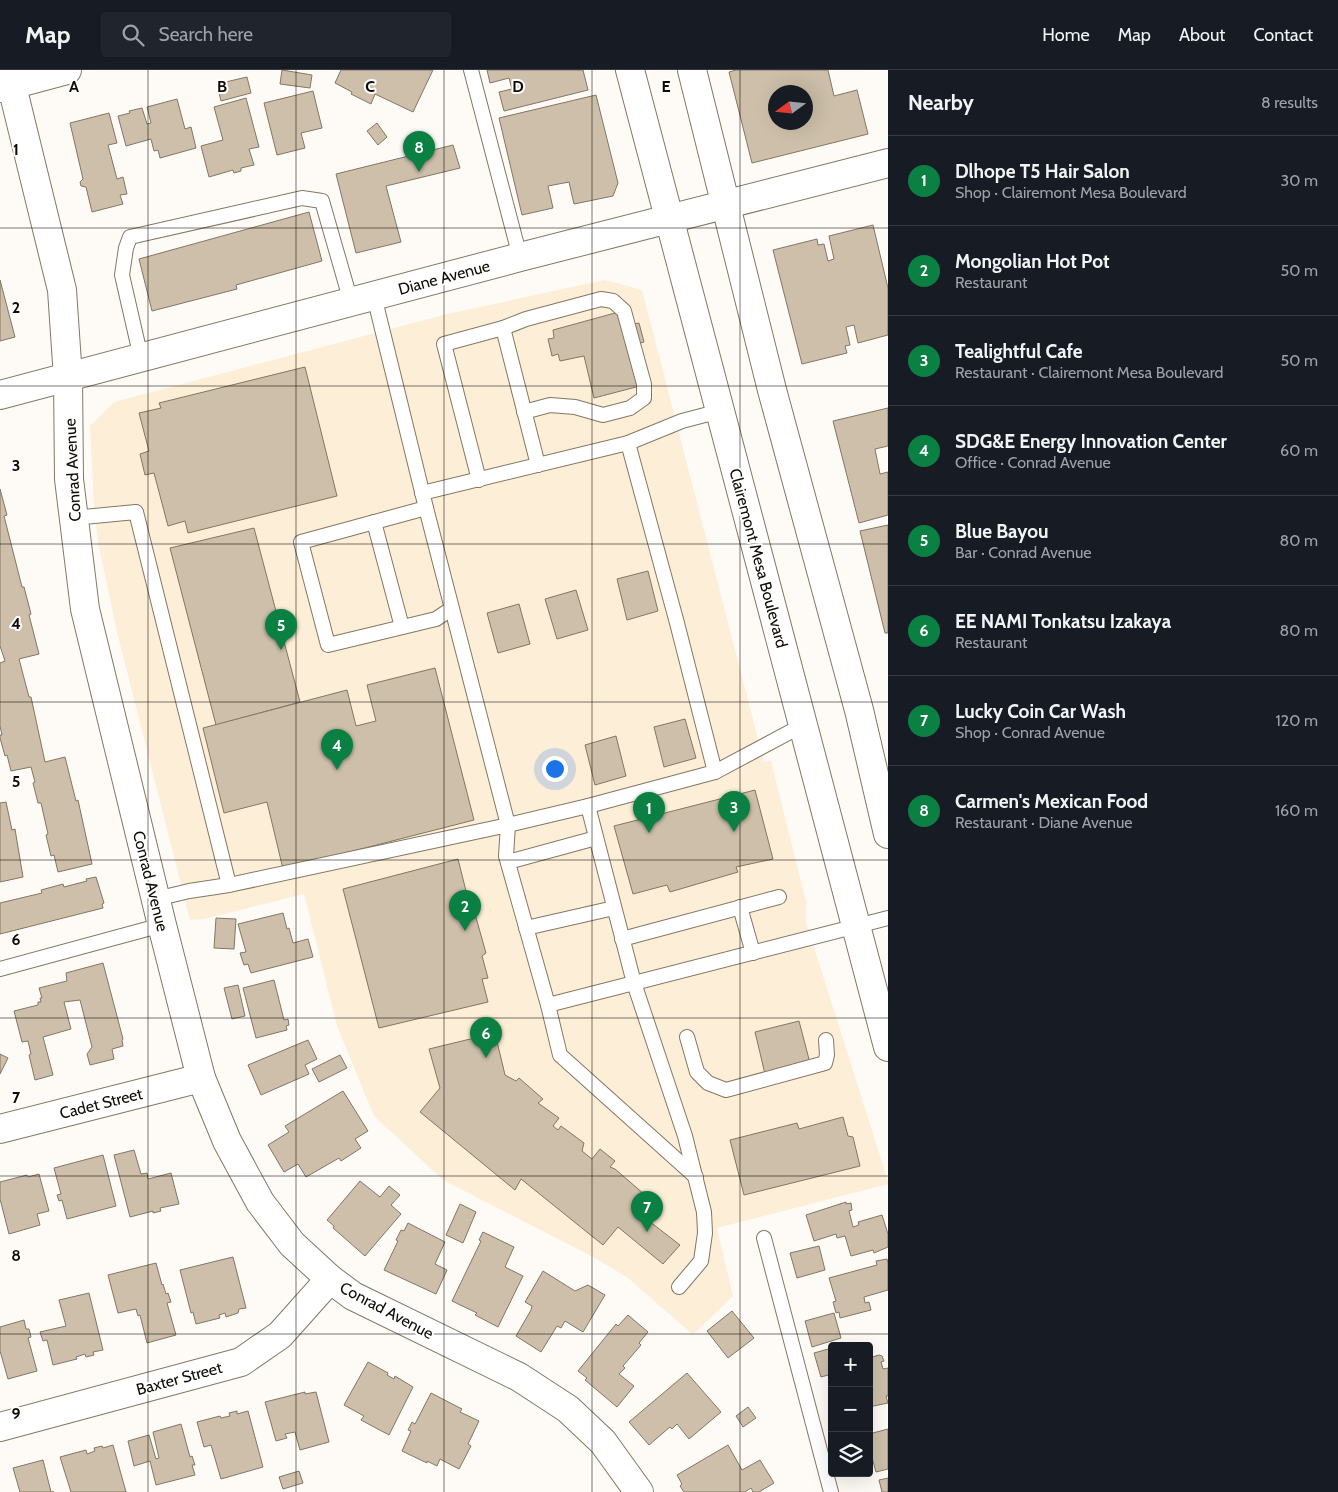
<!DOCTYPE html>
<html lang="en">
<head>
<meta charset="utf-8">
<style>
	:root { --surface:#171b24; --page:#20242c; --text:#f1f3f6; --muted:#9ea1a6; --line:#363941; --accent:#0b8043 }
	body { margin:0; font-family:Cabin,sans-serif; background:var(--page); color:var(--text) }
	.controls { position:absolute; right:15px; bottom:15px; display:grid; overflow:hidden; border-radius:5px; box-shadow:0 5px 20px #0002 }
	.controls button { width:45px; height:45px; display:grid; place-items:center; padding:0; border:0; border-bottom:1px solid var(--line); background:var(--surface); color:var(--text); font:25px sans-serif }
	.compass { position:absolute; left:768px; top:15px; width:45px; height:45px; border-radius:50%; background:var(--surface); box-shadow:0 5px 20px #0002; rotate:255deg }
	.you { position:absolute; left:554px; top:698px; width:18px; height:18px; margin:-12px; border:4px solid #fff; border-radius:50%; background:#1a73e8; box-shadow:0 0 0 8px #1a73e833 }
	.badge { display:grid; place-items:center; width:32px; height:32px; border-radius:50%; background:var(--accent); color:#fff; font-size:16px; font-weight:700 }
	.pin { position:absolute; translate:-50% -41px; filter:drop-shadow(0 1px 2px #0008) }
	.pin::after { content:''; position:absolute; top:26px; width:18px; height:15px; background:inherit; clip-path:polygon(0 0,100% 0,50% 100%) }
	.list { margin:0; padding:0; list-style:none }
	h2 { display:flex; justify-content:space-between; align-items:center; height:65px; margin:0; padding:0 20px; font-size:21px }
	h2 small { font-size:16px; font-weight:400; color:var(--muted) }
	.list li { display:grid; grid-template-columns:32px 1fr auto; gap:15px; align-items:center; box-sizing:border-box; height:90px; padding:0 20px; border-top:1px solid var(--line) }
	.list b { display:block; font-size:19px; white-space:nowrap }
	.list p { margin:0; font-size:16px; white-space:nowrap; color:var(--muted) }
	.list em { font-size:16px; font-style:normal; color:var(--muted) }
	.icon { flex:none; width:28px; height:28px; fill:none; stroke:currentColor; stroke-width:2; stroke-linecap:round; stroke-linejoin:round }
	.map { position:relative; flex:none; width:888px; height:1422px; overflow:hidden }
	header { display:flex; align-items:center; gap:30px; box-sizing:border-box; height:70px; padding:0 25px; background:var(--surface); border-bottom:1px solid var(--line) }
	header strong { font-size:24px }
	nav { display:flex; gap:28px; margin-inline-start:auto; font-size:18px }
	.search { width:350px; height:45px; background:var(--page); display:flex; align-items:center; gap:12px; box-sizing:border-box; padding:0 18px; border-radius:5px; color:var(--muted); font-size:19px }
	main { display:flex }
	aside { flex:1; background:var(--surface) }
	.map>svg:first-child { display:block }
</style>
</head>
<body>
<header>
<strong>Map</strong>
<div class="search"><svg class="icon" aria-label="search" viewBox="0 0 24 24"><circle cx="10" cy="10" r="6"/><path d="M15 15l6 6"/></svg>Search here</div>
<nav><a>Home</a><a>Map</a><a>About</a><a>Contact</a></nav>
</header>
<main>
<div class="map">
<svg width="888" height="1422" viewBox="0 0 888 1422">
	<rect width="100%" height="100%" fill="#fefbf7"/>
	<polygon fill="#fdeed7" points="605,210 642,220 764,692 771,691 806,831 806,852 888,1111 888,1114 717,1158 733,1226 693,1265 628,1208 595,1188 443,1110 374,1046 337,956 304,824 204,849 190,850 117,562 98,472 94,436 90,356 114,332 447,244"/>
	<g fill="#cdbfa9" stroke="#837662" fill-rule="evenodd">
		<polygon points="282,0 312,5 310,18 280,14"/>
		<polygon points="341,0 433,0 413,42 375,24 371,34 351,24 352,22 335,13"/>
		<polygon points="487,0 583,0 588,20 504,41 499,22 512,19 509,8 490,13"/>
		<path d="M736,0H828L834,26L857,20L868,64L752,93L729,2ZM776,22H806V52H776Z"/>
		<polygon points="247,7 251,23 221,31 217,14"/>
		<polygon points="313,21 322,58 301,63 305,78 277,85 264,33"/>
		<polygon points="596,25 618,113 613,126 574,134 569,112 548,116 553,138 522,145 499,48"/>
		<polygon points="246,28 259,77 249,79 254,95 241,98 241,101 234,103 233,100 209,107 201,76 223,70 214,37"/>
		<polygon points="177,29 185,59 191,57 196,78 160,88 158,80 154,81 151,69 126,76 118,46 130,43 129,41 142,38 147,54 151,53 147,37"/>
		<polygon points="109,43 117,73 108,75 117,109 123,107 127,124 120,125 123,134 92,142 86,117 81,116 80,112 83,109 70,53"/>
		<polygon points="377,53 387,67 378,75 367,61"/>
		<polygon points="453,75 460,98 386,116 401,172 356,183 336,104"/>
		<polygon points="309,142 322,191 236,215 237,219 152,241 139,189"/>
		<polygon points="873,155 888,218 888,265 858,273 854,255 846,257 850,275 845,276 847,283 802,294 773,180 817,169 818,175 824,174 828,191 834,189 829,166"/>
		<polygon points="0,210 15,267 0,271"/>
		<polygon points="615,243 619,244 640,316 594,328 584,286 560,291 558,284 552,286 548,269 554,268 553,260"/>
		<polygon points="639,253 644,272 629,276 624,256"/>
		<polygon points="305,297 337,426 188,463 185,451 168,456 154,403 145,405 140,384 149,381 139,343 161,338 159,333"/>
		<polygon points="888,338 888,376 875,379 880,404 888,402 888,445 859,453 833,351"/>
		<polygon points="0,419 7,445 4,446 22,517 24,517 31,544 29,545 39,584 19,589 29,627 31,627 45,692 65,687 76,731 78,730 92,794 58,802 54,785 51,786 46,765 48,764 41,733 38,733 33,713 35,712 31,697 11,701 7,685 5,686 0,668 0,665 2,665 0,656 0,593 5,591 0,576"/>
		<polygon points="888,455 888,563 885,563 860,461"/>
		<polygon points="254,458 300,632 216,655 170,478"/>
		<polygon points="648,501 658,541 627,550 617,509"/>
		<polygon points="576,520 588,560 557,569 545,529"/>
		<polygon points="519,534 530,574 498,583 487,543"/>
		<polygon points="435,598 474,750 283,799 267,732 224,743 203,658 347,620 356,656 376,651 367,615"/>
		<polygon points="685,649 696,688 664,697 654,657"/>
		<polygon points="616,666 626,706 595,715 585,675"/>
		<polygon points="755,720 773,789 736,797 738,802 670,822 667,815 633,824 614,756"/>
		<polygon points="6,732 12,760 15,759 23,807 0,812 0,733"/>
		<polygon points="458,789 472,845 475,844 486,883 482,886 488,908 482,909 488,932 379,958 343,819"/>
		<polygon points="96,807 104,833 102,834 103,838 0,864 0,833 42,823 41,820 63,814 64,817 87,811 86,809"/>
		<polygon points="283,843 287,859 289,858 293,873 308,869 313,887 251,903 248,894 244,895 240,883 246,882 238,854"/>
		<polygon points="216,848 236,849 234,879 214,878"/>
		<polygon points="103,893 123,969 122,970 123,976 112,979 114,989 90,995 87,984 92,977 80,930 64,932 71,959 43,967 53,1005 35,1010 29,985 31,984 28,971 22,972 14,941 38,935 38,932 41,932 40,928 42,928 39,918 67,911 66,903"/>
		<polygon points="274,910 284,950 288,949 289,955 286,956 287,960 256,968 243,918"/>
		<polygon points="238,915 245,946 232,949 224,918"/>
		<polygon points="799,951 810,993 765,1004 755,962"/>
		<polygon points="495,963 505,1005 516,1011 519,1008 543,1029 538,1033 559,1048 553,1056 558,1060 561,1056 584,1073 582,1081 592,1089 600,1079 615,1091 610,1097 615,1099 644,1124 632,1138 680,1175 663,1194 618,1157 603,1175 521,1109 515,1120 420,1042 440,1018 429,979"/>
		<polygon points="308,970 317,989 305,995 309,1004 261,1025 248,995"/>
		<polygon points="0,984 8,988 0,1004"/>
		<polygon points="340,985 347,998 319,1012 312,999"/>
		<polygon points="343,1021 368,1061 355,1069 361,1078 341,1091 339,1088 306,1107 298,1094 284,1102 268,1075 289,1062 285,1056"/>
		<polygon points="843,1047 848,1066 853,1067 860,1096 744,1125 730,1070 797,1053 799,1059"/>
		<polygon points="134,1080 141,1104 147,1103 148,1109 171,1103 179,1134 160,1138 161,1141 153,1143 153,1141 130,1147 114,1085"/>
		<polygon points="103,1085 116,1136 67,1149 62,1130 59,1131 57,1125 61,1124 54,1098"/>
		<polygon points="39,1104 49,1141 37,1144 40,1155 9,1164 0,1129 0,1112 27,1105 28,1107"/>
		<polygon points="360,1111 380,1127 389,1116 400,1125 391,1135 401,1144 365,1186 333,1158 334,1156 327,1150"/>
		<polygon points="846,1132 846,1134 851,1133 852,1140 849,1141 853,1157 859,1155 858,1152 882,1145 888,1164 888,1177 874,1183 873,1180 851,1186 845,1166 837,1168 836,1164 814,1171 806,1145"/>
		<polygon points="460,1134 476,1142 463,1173 446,1165"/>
		<polygon points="408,1153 445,1172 435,1194 447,1200 436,1224 384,1200 398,1171 396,1170 401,1160 404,1161"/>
		<polygon points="483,1162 514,1177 505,1197 523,1206 498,1257 475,1245 477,1243 452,1231 481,1171 479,1170"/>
		<polygon points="819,1176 825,1200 797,1208 790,1183"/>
		<polygon points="233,1187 246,1238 239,1239 238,1243 226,1247 225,1243 219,1245 220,1248 196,1254 193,1242 191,1243 180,1200"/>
		<polygon points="887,1189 888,1193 888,1220 864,1227 865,1233 869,1232 871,1240 840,1248 839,1242 836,1243 833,1232 836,1231 829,1208 877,1195 876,1191"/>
		<polygon points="156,1193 162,1215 163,1214 166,1224 168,1223 171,1232 167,1233 176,1265 147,1273 140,1245 138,1246 136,1239 118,1243 108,1205"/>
		<polygon points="543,1201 575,1221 588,1215 605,1225 583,1262 565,1251 561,1258 557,1256 541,1282 516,1266 531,1240 532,1236 525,1232"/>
		<polygon points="89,1223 103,1280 93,1282 94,1285 86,1287 85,1284 76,1287 77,1289 53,1295 47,1270 43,1271 40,1262 66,1256 59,1230"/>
		<polygon points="732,1241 754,1268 728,1288 707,1261"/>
		<polygon points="834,1243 841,1268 812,1277 805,1251"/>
		<polygon points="628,1245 648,1262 639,1273 641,1275 623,1296 625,1298 619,1304 634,1316 617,1337 585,1310 587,1308 578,1301 616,1254 618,1256"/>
		<polygon points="24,1250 26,1259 29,1259 31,1267 28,1268 37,1301 8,1309 0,1281 0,1257"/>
		<polygon points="832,1278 832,1304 821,1307 814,1283"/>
		<polygon points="879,1285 882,1286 884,1291 881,1292 883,1299 888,1298 888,1326 886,1326 888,1333 869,1337 869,1288"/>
		<polygon points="368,1292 388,1303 387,1305 394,1309 395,1306 413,1317 389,1365 361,1350 364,1346 344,1335"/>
		<polygon points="687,1303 721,1342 689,1369 677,1354 672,1359 670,1357 649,1375 629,1352"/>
		<polygon points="305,1322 305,1324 316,1322 329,1372 300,1380 295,1362 285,1364 287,1368 276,1371 265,1332"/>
		<polygon points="431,1323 462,1339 460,1342 479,1351 468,1374 471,1376 459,1399 440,1389 437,1396 427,1391 427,1393 402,1381 411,1361 408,1360 412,1352 415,1354"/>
		<polygon points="748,1337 756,1348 743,1357 736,1346"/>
		<polygon points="237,1341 237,1344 248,1341 263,1397 221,1409 211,1375 204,1377 197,1352 220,1346 221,1348 230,1346 229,1343"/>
		<polygon points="181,1354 190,1387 192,1386 195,1395 192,1395 195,1405 156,1415 150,1391 134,1396 128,1371 149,1365 156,1389 159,1388 153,1362"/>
		<polygon points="888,1359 888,1399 876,1402 869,1377 869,1364"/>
		<polygon points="113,1375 126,1422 71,1422 60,1387 86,1380 87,1384 95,1381 94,1378 102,1376 103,1378"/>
		<polygon points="728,1375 742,1400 760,1390 774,1413 759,1422 753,1422 751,1418 745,1422 684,1422 680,1416 682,1414 677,1405"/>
		<polygon points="43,1390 51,1422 54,1422 20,1422 13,1398"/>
		<polygon points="299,1401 303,1413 283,1419 279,1407"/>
		<polygon points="888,1408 888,1422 882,1422 879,1410"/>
	</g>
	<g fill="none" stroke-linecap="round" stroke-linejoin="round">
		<g stroke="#847763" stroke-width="16">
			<g id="lane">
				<polyline points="471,0 520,187"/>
				<polyline points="374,226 426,438 508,755 588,736 715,702 803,655"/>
				<polyline points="503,258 526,249 601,229 613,231 624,241 644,314 644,328 630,338 603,345 575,337 550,335 524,342"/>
				<polyline points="141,288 122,205 126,178 130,167 302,128 322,131 351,232"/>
				<polyline points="628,373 677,553 715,702"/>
				<polyline points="479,410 444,274 503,258 538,395"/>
				<polyline points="422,423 628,373 682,351 720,341"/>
				<polyline points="426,438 301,472 328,575 436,549 451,539"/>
				<polyline points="73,448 136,442 229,815"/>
				<polyline points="374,452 402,557"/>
				<polyline points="588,736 634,913 685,1066 704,1142 705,1163 701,1191 679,1217"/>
				<polyline points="508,792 596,768"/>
				<polyline points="156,829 189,821 229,815 508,755 506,786 548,935 888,848"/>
				<polyline points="740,837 753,883"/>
				<polyline points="526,858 614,838"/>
				<polyline points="622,869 779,827"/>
				<polyline points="0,899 162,855"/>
				<polyline points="548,935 560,985 696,1107"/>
				<polyline points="687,967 697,1002 708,1013 726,1020 825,993 827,985 826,970"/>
				<polyline points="764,1168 831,1422"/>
			</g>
		</g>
		<g stroke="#847763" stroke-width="30">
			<g id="street">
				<polyline points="0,18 67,0"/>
				<polyline points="68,308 69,409 85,539 162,855 201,1008 227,1071 260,1132 292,1174 330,1209 353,1226 519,1307 568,1339 603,1372 639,1422"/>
				<polyline points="0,1059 201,1008"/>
				<polyline points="0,1357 241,1292 280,1265 330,1209"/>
			</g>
		</g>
		<g stroke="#847763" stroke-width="30">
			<g id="secondary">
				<polyline points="8,0 62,220 68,308"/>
				<polyline points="0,325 520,187 888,93"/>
			</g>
		</g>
		<g stroke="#847763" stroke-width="30">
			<g id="primary">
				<polyline points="630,0 888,977"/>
				<polyline points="692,0 772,320 859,640 888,764"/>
			</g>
		</g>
		<use href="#lane" stroke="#fff" stroke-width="14"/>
		<use href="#street" stroke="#fff" stroke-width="28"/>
		<use href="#secondary" stroke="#fff" stroke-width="28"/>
		<use href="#primary" stroke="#fff" stroke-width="28"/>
	</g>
	<path fill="none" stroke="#0f0b04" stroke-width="1" stroke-opacity="0.55" d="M148,0V1422M296,0V1422M444,0V1422M592,0V1422M740,0V1422M0,158H888M0,316H888M0,474H888M0,632H888M0,790H888M0,948H888M0,1106H888M0,1264H888"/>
	<g text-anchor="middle" stroke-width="4" stroke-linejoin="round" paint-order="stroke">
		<g font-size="16" fill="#0f0b04" stroke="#fff">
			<text transform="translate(444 207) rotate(-15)" y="6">Diane Avenue</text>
			<text transform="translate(72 400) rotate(-93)" y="6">Conrad Avenue</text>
			<text transform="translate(759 488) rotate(75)" y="6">Clairemont Mesa Boulevard</text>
			<text transform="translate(151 811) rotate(76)" y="6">Conrad Avenue</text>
			<text transform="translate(101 1033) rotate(-14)" y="6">Cadet Street</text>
			<text transform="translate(387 1240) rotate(28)" y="6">Conrad Avenue</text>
			<text transform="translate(179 1308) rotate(-15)" y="6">Baxter Street</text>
		</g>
	</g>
	<g font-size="16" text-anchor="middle" font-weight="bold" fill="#0f0b04" stroke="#fff" stroke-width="4" stroke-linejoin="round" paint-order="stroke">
		<text x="74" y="22">A</text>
		<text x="222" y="22">B</text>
		<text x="370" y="22">C</text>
		<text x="518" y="22">D</text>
		<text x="666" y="22">E</text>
		<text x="16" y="85">1</text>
		<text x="16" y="243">2</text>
		<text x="16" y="401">3</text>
		<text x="16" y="559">4</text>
		<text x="16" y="717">5</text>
		<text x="16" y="875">6</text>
		<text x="16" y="1033">7</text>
		<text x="16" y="1191">8</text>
		<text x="16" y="1349">9</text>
	</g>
</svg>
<div class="controls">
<button>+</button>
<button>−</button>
<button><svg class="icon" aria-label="layers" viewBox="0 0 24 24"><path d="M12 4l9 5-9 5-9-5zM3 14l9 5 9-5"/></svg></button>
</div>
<svg class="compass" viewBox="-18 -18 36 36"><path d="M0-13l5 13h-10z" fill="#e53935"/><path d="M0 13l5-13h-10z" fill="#9ea1a6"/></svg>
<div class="you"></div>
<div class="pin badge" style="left:649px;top:763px">1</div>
<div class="pin badge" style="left:465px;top:861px">2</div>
<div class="pin badge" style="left:734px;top:762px">3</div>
<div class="pin badge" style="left:337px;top:700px">4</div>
<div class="pin badge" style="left:281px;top:580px">5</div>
<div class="pin badge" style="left:486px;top:988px">6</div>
<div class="pin badge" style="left:647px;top:1162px">7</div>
<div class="pin badge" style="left:419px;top:102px">8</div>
</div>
<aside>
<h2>Nearby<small>8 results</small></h2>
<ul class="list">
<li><span class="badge">1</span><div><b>Dlhope T5 Hair Salon</b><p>Shop · Clairemont Mesa Boulevard</p></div><em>30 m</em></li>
<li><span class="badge">2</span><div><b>Mongolian Hot Pot</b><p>Restaurant</p></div><em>50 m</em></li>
<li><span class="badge">3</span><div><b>Tealightful Cafe</b><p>Restaurant · Clairemont Mesa Boulevard</p></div><em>50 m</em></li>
<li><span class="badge">4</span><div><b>SDG&amp;E Energy Innovation Center</b><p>Office · Conrad Avenue</p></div><em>60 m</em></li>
<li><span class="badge">5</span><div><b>Blue Bayou</b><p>Bar · Conrad Avenue</p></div><em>80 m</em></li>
<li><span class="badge">6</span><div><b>EE NAMI Tonkatsu Izakaya</b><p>Restaurant</p></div><em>80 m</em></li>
<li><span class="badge">7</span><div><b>Lucky Coin Car Wash</b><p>Shop · Conrad Avenue</p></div><em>120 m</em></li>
<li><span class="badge">8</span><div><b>Carmen's Mexican Food</b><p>Restaurant · Diane Avenue</p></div><em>160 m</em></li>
</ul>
</aside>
</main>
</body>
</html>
